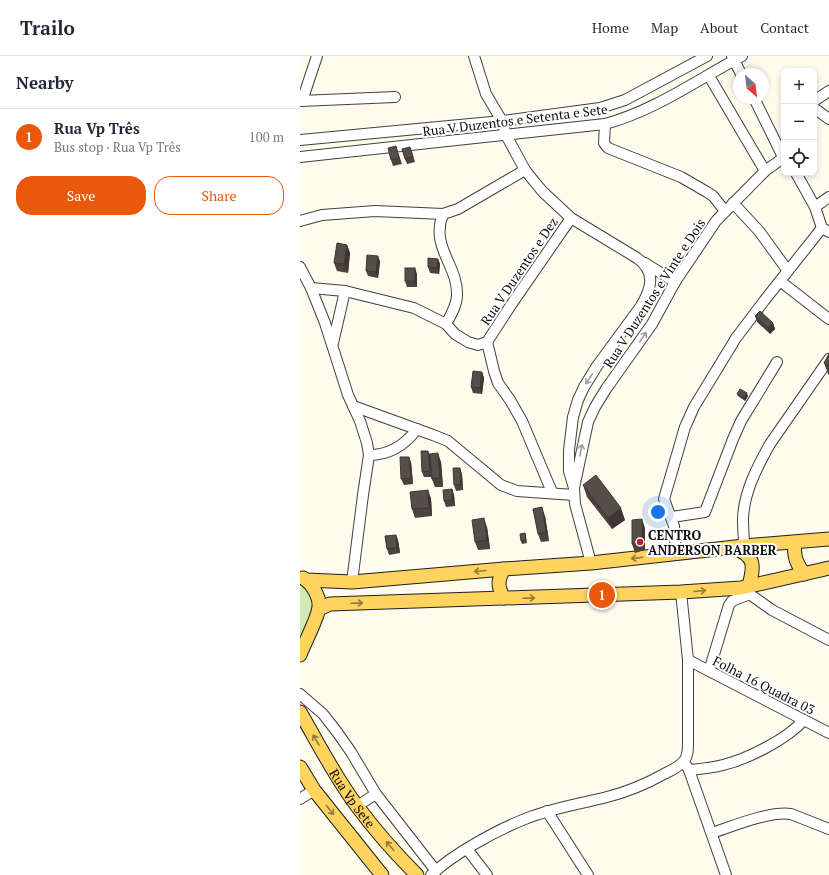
<!DOCTYPE html>
<html lang="en">
<head>
<meta charset="utf-8">
<style>
	:root { --surface:#fff; --page:#f2f2f3; --text:#1f2937; --muted:#747a83; --line:#e0e1e3; --accent:#ea580c }
	body { margin:0; font-family:"PT Serif",serif; background:var(--page); color:var(--text) }
	.controls { position:absolute; right:12px; top:12px; display:grid; overflow:hidden; border-radius:8px; box-shadow:0 2px 6px #0003 }
	.controls button { width:36px; height:36px; display:grid; place-items:center; padding:0; border:0; border-bottom:1px solid var(--line); background:var(--surface); color:var(--text); font:20px sans-serif }
	.compass { position:absolute; left:433px; top:12px; width:36px; height:36px; border-radius:50%; background:var(--surface); box-shadow:0 2px 6px #0003; rotate:152deg }
	.you { position:absolute; left:358px; top:456px; width:14px; height:14px; margin:-10px; border:3px solid #fff; border-radius:50%; background:#1a73e8; box-shadow:0 0 0 6px #1a73e833 }
	.badge { display:grid; place-items:center; width:26px; height:26px; border-radius:50%; background:var(--accent); color:#fff; font-size:13px; font-weight:700 }
	.pin { position:absolute; translate:-50% -50%; border:2px solid #fff; box-shadow:0 1px 4px #0006 }
	.list { margin:0; padding:0; list-style:none }
	h2 { display:flex; justify-content:space-between; align-items:center; height:52px; margin:0; padding:0 16px; font-size:17px }
	h2 small { font-size:13px; font-weight:400; color:var(--muted) }
	.list li { display:grid; grid-template-columns:26px 1fr auto; gap:12px; align-items:center; box-sizing:border-box; height:56px; padding:0 16px; border-top:1px solid var(--line) }
	.list b { display:block; font-size:15px; white-space:nowrap }
	.list p { margin:0; font-size:13px; white-space:nowrap; color:var(--muted) }
	.list em { font-size:13px; font-style:normal; color:var(--muted) }
	.actions { display:flex; gap:8px; padding:12px 16px }
	.actions a { flex:1; padding:9px 0; border:1px solid var(--accent); border-radius:16px; text-align:center; font-size:14px; color:var(--accent) }
	.actions .main { background:var(--accent); color:#fff }
	.icon { flex:none; width:22px; height:22px; fill:none; stroke:currentColor; stroke-width:2; stroke-linecap:round; stroke-linejoin:round }
	.map { position:relative; flex:none; width:529px; height:819px; overflow:hidden }
	header { display:flex; align-items:center; gap:24px; box-sizing:border-box; height:56px; padding:0 20px; background:var(--surface); border-bottom:1px solid var(--line) }
	header strong { font-size:19px }
	nav { display:flex; gap:22px; margin-inline-start:auto; font-size:14px }
	main { display:flex }
	aside { flex:1; background:var(--surface) }
	.map>svg:first-child { display:block }
</style>
</head>
<body>
<header>
<strong>Trailo</strong>
<nav><a>Home</a><a>Map</a><a>About</a><a>Contact</a></nav>
</header>
<main>
<aside>
<h2>Nearby<small></small></h2>
<ul class="list">
<li><span class="badge">1</span><div><b>Rua Vp Três</b><p>Bus stop · Rua Vp Três</p></div><em>100 m</em></li>
</ul>
<div class="actions"><a class="main">Save</a><a>Share</a></div>
</aside>
<div class="map">
<svg width="529" height="819" viewBox="0 0 529 819">
	<rect width="100%" height="100%" fill="#fffbed"/>
	<polygon fill="#d2ebb5" points="0,526 16,541 0,595"/>
	<g fill="none" stroke-linecap="round" stroke-linejoin="round">
		<g stroke="#404040" stroke-width="12">
			<g id="minor">
				<path d="M174,0L186,38L202,65L206,79L225,114L233,124L243,136L271,162L337,202C356,216 352,231 341,250L297,310L284,331L278,344L273,361L269,394V415L274,432L275,448L291,507"/>
				<polyline points="432,0 441,18"/>
				<polyline points="409,20 465,115"/>
				<polyline points="454,42 484,103"/>
				<polyline points="0,45 95,41"/>
				<polyline points="2,45 17,0"/>
				<polyline points="514,45 529,35"/>
				<polyline points="514,52 529,63"/>
				<polyline points="305,68 304,87 308,92 381,121 407,136 413,140 425,155"/>
				<polyline points="0,84 202,65 300,52 325,44 407,0"/>
				<path d="M0,101L305,68C354,55 397,24 442,0"/>
				<polyline points="496,117 515,151 522,172 529,176"/>
				<polyline points="433,147 459,175 488,215"/>
				<polyline points="515,151 529,141"/>
				<path d="M143,158C130,191 158,209 157,239C157,249 151,259 146,268"/>
				<polyline points="0,165 22,159 75,155 143,158 158,153 225,114"/>
				<polyline points="345,207 375,226"/>
				<polyline points="0,211 11,232 25,267 48,339 60,365 67,387 69,399 63,439 52,526"/>
				<polyline points="480,225 529,263"/>
				<polyline points="11,232 45,235 114,252 146,268 155,278 168,286 178,289 187,286 211,249 271,162"/>
				<polyline points="187,286 194,315 198,327 210,344 222,365 252,436"/>
				<polyline points="33,287 45,235"/>
				<polyline points="53,350 133,379 148,385 201,429 217,435 274,439"/>
				<path d="M69,399C90,399 105,389 117,373"/>
				<polyline points="274,432 288,366 295,351 306,333 352,268 375,226 416,165 465,115 483,102"/>
				<polyline points="372,461 405,456 433,383 441,365 477,306"/>
				<path d="M444,490C444,482 443,473 443,465C443,438 457,411 470,388L529,303"/>
				<polyline points="376,497 374,470 364,443 385,371 394,351 436,282 464,245 522,172"/>
				<polyline points="441,532 472,554 529,584"/>
				<polyline points="388,604 529,677"/>
				<polyline points="409,615 429,549 432,545 450,538"/>
				<polyline points="0,638 23,658 37,676 51,696 76,738 136,815"/>
				<polyline points="386,709 389,714 426,819"/>
				<path d="M389,714C400,713 412,712 423,709C448,703 487,683 504,664"/>
				<polyline points="0,743 14,734"/>
				<polyline points="57,750 76,738"/>
				<polyline points="247,755 288,819"/>
				<path d="M412,777C433,770 469,755 491,758L529,773"/>
				<polyline points="167,793 187,819"/>
				<path d="M131,819C153,798 197,774 225,763C252,752 280,748 307,741C327,736 346,728 364,718C370,715 379,711 384,705C388,700 388,693 388,687V604L381,536"/>
			</g>
		</g>
		<g stroke="#1e1e1e" stroke-width="15">
			<g id="major">
				<path d="M495,487C493,500 497,508 504,518"/>
				<path d="M435,492C456,501 454,510 449,530"/>
				<polyline points="6,524 52,526 204,513 291,507 444,490 529,483"/>
				<path d="M203,542C198,529 197,525 204,513"/>
				<polyline points="19,553 30,548 381,536 441,532 529,512"/>
				<path d="M0,599C4,588 18,562 19,551C20,541 12,527 3,522"/>
				<path id="s1" d="M0,656C18,687 35,721 57,750C74,773 96,798 117,819"/>
				<polyline points="0,711 14,734 82,819"/>
			</g>
		</g>
		<use href="#minor" stroke="#fff" stroke-width="10"/>
		<use href="#major" stroke="#fed45f" stroke-width="13"/>
	</g>
	<g fill="#4a433f">
		<polygon points="96,90 102,108 93,110 91,104"/>
		<polygon points="112,96 115,106 107,108 105,103"/>
		<polygon points="47,189 50,197 48,217 37,215 34,207"/>
		<polygon points="78,200 80,206 78,222 68,220 66,215"/>
		<polygon points="138,203 140,208 139,218 130,217 128,211"/>
		<polygon points="117,218 117,231 107,231 105,225"/>
		<polygon points="455,260 473,267 475,273 470,278 457,266"/>
		<polygon points="529,298 529,319 528,318 524,307"/>
		<polygon points="182,316 184,322 182,338 173,337 171,331"/>
		<polygon points="437,338 448,340 445,345 438,340"/>
		<polygon points="130,398 141,406 143,431 135,431 131,421 124,421 122,416"/>
		<polygon points="111,406 113,428 104,429 101,423"/>
		<polygon points="162,418 163,434 156,435 154,429"/>
		<polygon points="283,429 325,464 312,473 287,441"/>
		<polygon points="152,433 154,439 155,450 146,451 144,445"/>
		<polygon points="128,434 131,443 132,460 115,462 112,453"/>
		<polygon points="245,460 249,485 241,486 238,478"/>
		<polygon points="187,471 190,493 178,494 175,486"/>
		<polygon points="345,472 345,494 335,497 332,488"/>
		<polygon points="225,477 227,487 222,488 221,485"/>
		<polygon points="96,479 98,484 100,497 89,499 87,493"/>
	</g>
	<g fill="#3c3733">
		<polygon points="47,189 50,197 48,217 44,208"/>
		<polygon points="78,200 80,206 78,222 76,216"/>
		<polygon points="138,203 140,208 139,218 137,212"/>
		<polygon points="115,212 117,218 117,231 115,225"/>
		<polygon points="473,267 475,273 470,278 468,272"/>
		<polygon points="182,316 184,322 182,338 180,332"/>
		<polygon points="447,337 448,340 445,345 444,342"/>
		<polygon points="128,395 131,400 132,421 130,415"/>
		<polygon points="138,397 141,406 143,431 140,422"/>
		<polygon points="109,401 111,406 113,428 111,422"/>
		<polygon points="160,412 162,418 163,434 161,428"/>
		<polygon points="152,433 154,439 155,450 152,444"/>
		<polygon points="128,434 131,443 132,460 129,452"/>
		<polygon points="242,451 245,460 249,485 246,476"/>
		<polygon points="321,452 325,464 312,473 308,462"/>
		<polygon points="184,462 187,471 190,493 187,484"/>
		<polygon points="342,463 345,472 345,494 342,486"/>
		<polygon points="96,479 98,484 100,497 97,492"/>
	</g>
	<g fill="#564e49" stroke="#3c3733">
		<polygon points="96,90 99,102 91,104 88,92"/>
		<polygon points="110,91 113,101 105,103 102,93"/>
		<polygon points="37,187 47,189 44,208 34,207"/>
		<polygon points="67,199 78,200 76,216 66,215"/>
		<polygon points="128,202 138,203 137,212 128,211"/>
		<rect x="105" y="212" width="10" height="13"/>
		<polygon points="460,255 473,267 468,272 455,260"/>
		<polygon points="529,298 529,310 524,307"/>
		<polygon points="173,315 182,316 180,332 171,331"/>
		<polygon points="440,333 447,337 444,342 437,338"/>
		<polygon points="121,395 128,395 130,415 122,416"/>
		<polygon points="138,397 140,422 132,423 130,398"/>
		<polygon points="100,401 109,401 111,422 101,423"/>
		<polygon points="153,412 160,412 161,428 154,429"/>
		<polygon points="296,419 321,452 308,462 283,429"/>
		<polygon points="152,433 152,444 144,445 143,434"/>
		<polygon points="128,434 129,452 112,453 110,436"/>
		<polygon points="242,451 246,476 238,478 233,453"/>
		<polygon points="184,462 187,484 175,486 172,464"/>
		<polygon points="342,463 342,486 332,488 332,464"/>
		<polygon points="225,477 226,484 221,485 220,478"/>
		<polygon points="96,479 97,492 87,493 85,480"/>
	</g>
	<defs><path id="oneway-shaft" d="M-6 0H5M1.5-3L5.5 0L1.5 3" fill="none" stroke-width="1.6" stroke-linecap="round" stroke-linejoin="round"/></defs>
	<g stroke="#9e9e9e">
		<use href="#oneway-shaft" transform="translate(343 281) rotate(-56)"/>
		<use href="#oneway-shaft" transform="translate(289 323) rotate(123)"/>
		<use href="#oneway-shaft" transform="translate(281 394) rotate(-79)"/>
	</g>
	<g stroke="#927a3a">
		<use href="#oneway-shaft" transform="translate(337 502) rotate(173)"/>
		<use href="#oneway-shaft" transform="translate(180 515) rotate(175)"/>
		<use href="#oneway-shaft" transform="translate(400 535) rotate(-5)"/>
		<use href="#oneway-shaft" transform="translate(229 542) rotate(-2)"/>
		<use href="#oneway-shaft" transform="translate(57 547) rotate(-2)"/>
		<use href="#oneway-shaft" transform="translate(16 684) rotate(-120)"/>
		<use href="#oneway-shaft" transform="translate(30 754) rotate(51)"/>
		<use href="#oneway-shaft" transform="translate(90 790) rotate(-130)"/>
	</g>
	<circle fill="#c2202a" stroke="#fff" stroke-width="1.5" cx="340" cy="486" r="4"/>
	<g text-anchor="middle" stroke-width="4" stroke-linejoin="round" paint-order="stroke">
		<g font-size="13" fill="#0d0d0d" stroke="#fff">
			<text transform="translate(215 64) rotate(-7)" y="5">Rua V Duzentos e Setenta e Sete</text>
			<text transform="translate(219 215) rotate(-56)" y="5">Rua V Duzentos e Dez</text>
			<text transform="translate(354 237) rotate(-57)" y="5">Rua V Duzentos e Vinte e Dois</text>
			<text transform="translate(464 629) rotate(27)" y="5">Folha 16 Quadra 03</text>
			<text dy="5" stroke="none"><textPath href="#s1" startOffset="101">Rua Vp Sete</textPath></text>
		</g>
		<g font-size="13" font-weight="bold" fill="#0d0d0d" stroke="#fff" text-anchor="start">
			<text x="348" y="484">CENTRO<tspan x="348" dy="15">ANDERSON BARBER</tspan></text>
		</g>
	</g>
</svg>
<div class="controls">
<button>+</button>
<button>−</button>
<button><svg class="icon" aria-label="locate" viewBox="0 0 24 24"><circle cx="12" cy="12" r="6"/><path d="M12 2v4M12 18v4M2 12h4M18 12h4"/></svg></button>
</div>
<svg class="compass" viewBox="-18 -18 36 36"><path d="M0-13l5 13h-10z" fill="#e53935"/><path d="M0 13l5-13h-10z" fill="#747a83"/></svg>
<div class="you"></div>
<div class="pin badge" style="left:302px;top:539px">1</div>
</div>
</main>
</body>
</html>
